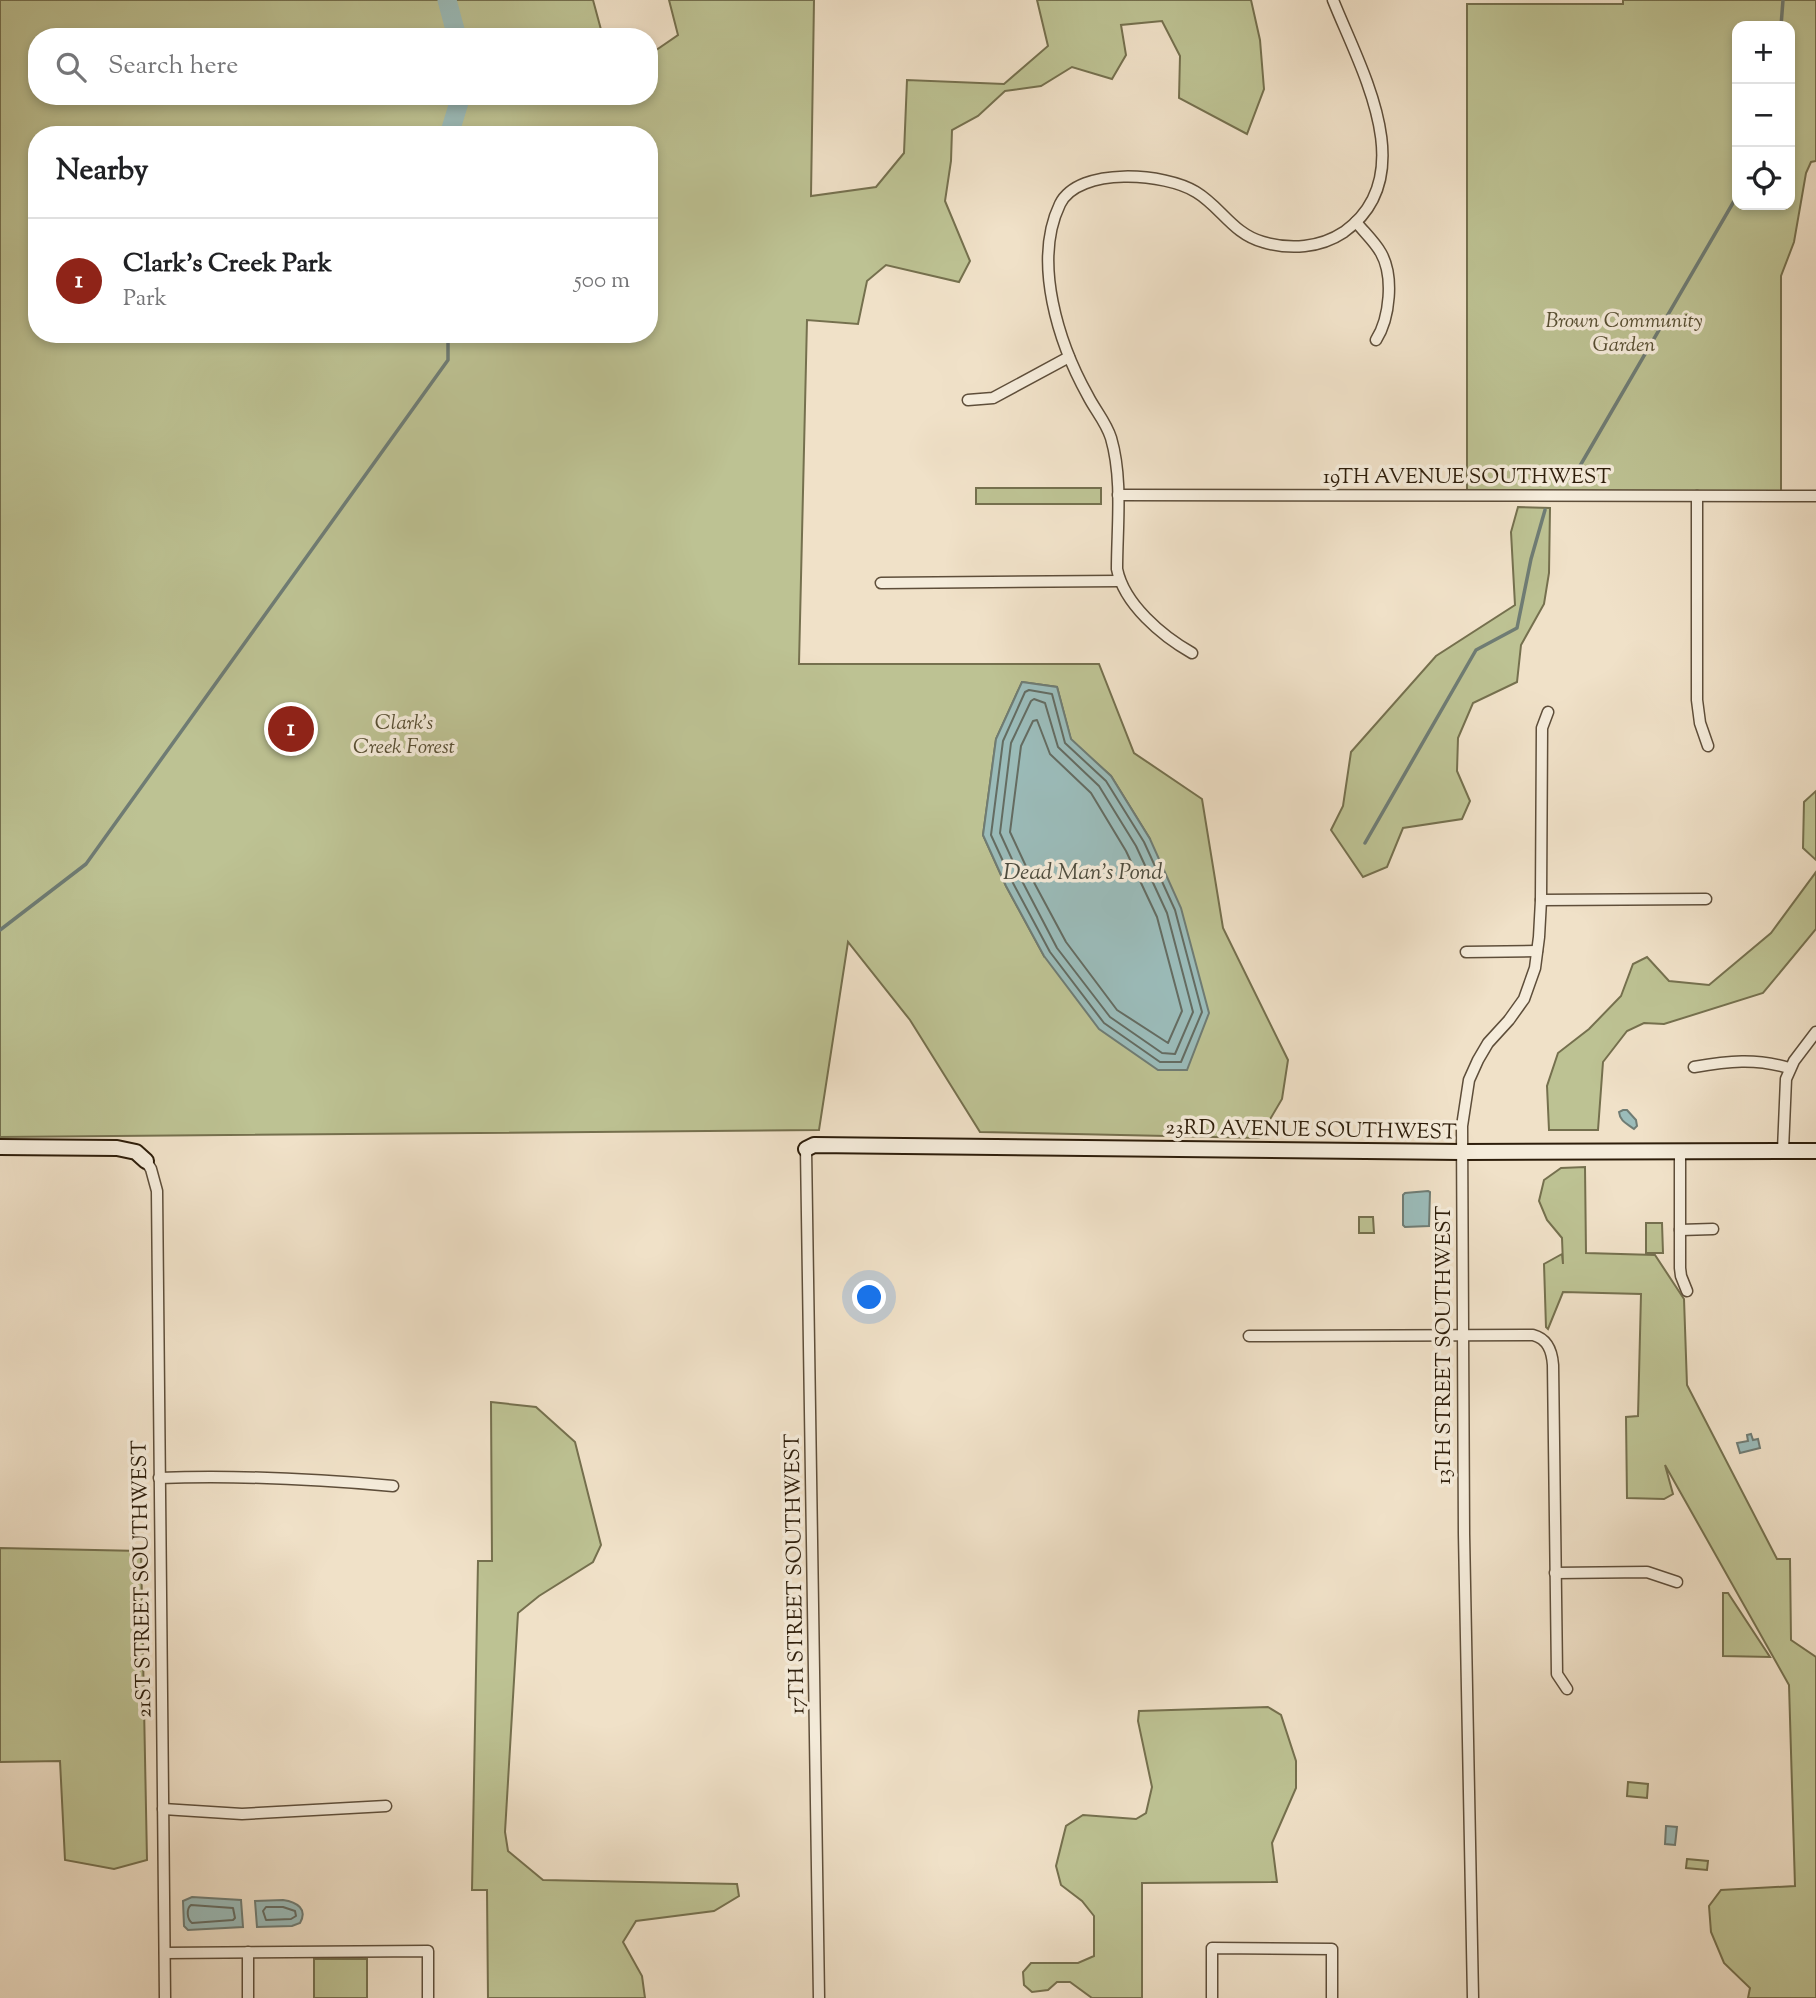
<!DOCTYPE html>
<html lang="en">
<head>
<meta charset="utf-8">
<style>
	:root { --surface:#fff; --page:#f6f6f6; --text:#202124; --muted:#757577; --line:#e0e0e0; --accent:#8f2418 }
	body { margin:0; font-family:"Sorts Mill Goudy",serif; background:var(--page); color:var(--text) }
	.controls { position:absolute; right:21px; top:21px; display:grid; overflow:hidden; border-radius:14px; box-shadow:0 4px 10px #0003 }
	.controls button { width:63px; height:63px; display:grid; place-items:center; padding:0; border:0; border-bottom:2px solid var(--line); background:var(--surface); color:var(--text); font:35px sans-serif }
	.you { position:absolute; left:870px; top:1298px; width:24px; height:24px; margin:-18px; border:5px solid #fff; border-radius:50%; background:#1a73e8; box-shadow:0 0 0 10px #1a73e833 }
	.badge { display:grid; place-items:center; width:46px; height:46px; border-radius:50%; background:var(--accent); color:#fff; font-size:23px; font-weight:700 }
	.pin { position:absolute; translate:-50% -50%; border:4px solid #fff; box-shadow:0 2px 7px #0006 }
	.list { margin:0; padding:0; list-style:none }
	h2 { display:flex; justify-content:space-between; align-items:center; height:91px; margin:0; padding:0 28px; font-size:30px }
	h2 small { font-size:23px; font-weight:400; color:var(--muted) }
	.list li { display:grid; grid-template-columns:46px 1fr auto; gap:21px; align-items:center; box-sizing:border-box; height:126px; padding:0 28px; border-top:2px solid var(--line) }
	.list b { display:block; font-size:26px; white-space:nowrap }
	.list p { margin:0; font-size:23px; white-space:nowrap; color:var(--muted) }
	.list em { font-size:23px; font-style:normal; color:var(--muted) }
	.icon { flex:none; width:38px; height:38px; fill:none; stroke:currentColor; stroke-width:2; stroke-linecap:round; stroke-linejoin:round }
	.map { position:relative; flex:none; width:1816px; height:1998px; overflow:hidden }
	.search { position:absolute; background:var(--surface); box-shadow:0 4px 10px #0003; left:28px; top:28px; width:630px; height:77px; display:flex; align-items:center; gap:18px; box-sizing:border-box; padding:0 24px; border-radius:28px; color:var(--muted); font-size:26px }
	.panel { position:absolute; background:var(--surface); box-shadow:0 4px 10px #0003; left:28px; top:126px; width:630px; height:217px; border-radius:28px }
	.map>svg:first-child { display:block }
</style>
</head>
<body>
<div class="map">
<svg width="1816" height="1998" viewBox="0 0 1816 1998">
	<rect width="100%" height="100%" fill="#f0e1c8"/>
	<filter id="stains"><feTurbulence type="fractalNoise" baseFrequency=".00286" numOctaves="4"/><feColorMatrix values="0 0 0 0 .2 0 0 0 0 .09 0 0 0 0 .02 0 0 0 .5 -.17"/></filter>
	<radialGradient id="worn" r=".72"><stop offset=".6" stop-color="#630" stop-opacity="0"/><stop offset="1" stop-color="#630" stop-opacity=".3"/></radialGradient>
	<g fill="#bdc293" stroke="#75704e" stroke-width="2" fill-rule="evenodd">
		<path d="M0,0H593L603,37H37V96H649V55L678,35L669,0H814L811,196L876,187L904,153L907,80L1004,84L1048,46L1037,0H1251L1260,40L1264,89L1247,134L1179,98L1180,56L1162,21L1121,25L1126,55L1112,79L1072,67L1041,86L1005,91L978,116L952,130L951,161L945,201L970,261L959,282L886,265L867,281L858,324L807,320L799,664H1099L1134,753L1202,799L1223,928L1288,1060L1282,1099L1259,1138L980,1132L910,1020L848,942L819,1130L0,1137ZM37,135H649V334H37ZM1022,682L1057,687L1071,740L1111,776L1150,839L1044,956L1006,886L983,835L996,739Z"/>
		<path d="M1623,0H1816V161L1811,162L1806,173L1794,242L1781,276V496L1467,495V4H1623ZM1737,26H1790V205H1737Z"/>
		<rect x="976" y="488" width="125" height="16"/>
		<polygon points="1518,507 1550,508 1549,573 1544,604 1521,645 1517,682 1473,703 1458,738 1457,771 1470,801 1462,819 1403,828 1387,867 1363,877 1331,830 1343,806 1351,752 1436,656 1515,605 1511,532"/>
		<polygon points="1816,791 1816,860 1803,848 1804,802"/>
		<polygon points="1816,872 1816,929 1763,993 1664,1024 1644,1023 1627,1031 1603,1062 1598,1130 1549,1130 1547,1086 1558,1053 1589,1029 1621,996 1633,964 1647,957 1669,981 1709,985 1771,933"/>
		<polygon points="1585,1167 1586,1253 1655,1255 1684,1299 1687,1385 1777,1559 1790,1559 1791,1640 1816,1657 1816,1998 1748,1998 1750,1988 1724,1963 1711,1932 1709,1906 1721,1890 1795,1886 1789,1685 1665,1465 1673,1494 1664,1499 1627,1498 1626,1417 1638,1416 1641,1294 1563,1292 1548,1329 1546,1327 1544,1264 1562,1254 1563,1264 1562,1238 1547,1220 1539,1201 1544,1180 1561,1168"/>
		<polygon points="1359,1217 1373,1217 1374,1233 1359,1233"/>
		<polygon points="1646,1223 1662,1223 1663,1253 1646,1253"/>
		<polygon points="491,1402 536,1407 575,1442 601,1545 593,1562 539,1596 518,1613 505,1832 508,1851 543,1880 737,1884 739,1896 714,1911 636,1921 623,1942 642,1976 645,1998 488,1998 487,1890 472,1890 478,1561 492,1561"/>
		<polygon points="0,1548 141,1551 147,1860 114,1869 65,1860 60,1761 0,1762"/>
		<polygon points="1723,1593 1728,1593 1770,1657 1723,1656"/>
		<polygon points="1268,1707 1281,1715 1296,1761 1296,1788 1272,1843 1277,1882 1142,1883 1142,1998 1092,1998 1070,1982 1057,1982 1048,1990 1032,1992 1024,1985 1023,1972 1031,1963 1078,1963 1094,1956 1094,1916 1082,1901 1061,1885 1056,1866 1066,1826 1083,1815 1136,1819 1146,1813 1152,1787 1138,1721 1139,1711"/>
		<polygon points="1628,1782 1648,1784 1647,1798 1627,1796"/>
		<polygon points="1687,1859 1708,1861 1707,1870 1686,1868"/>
		<rect x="314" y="1959" width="53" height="39"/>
	</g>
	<g fill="#9bbcba" stroke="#6f7c74" stroke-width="2">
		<polygon points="1022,682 1057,687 1071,739 1111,776 1150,839 1181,908 1209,1013 1187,1070 1158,1070 1099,1029 1044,956 1006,886 983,835 996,739"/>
		<path d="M1623,1110H1627L1636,1120L1637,1126L1634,1129C1628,1124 1620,1122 1619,1112Z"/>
		<polygon points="1428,1191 1430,1192 1429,1226 1405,1227 1403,1225 1403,1195 1405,1193"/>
		<polygon points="1751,1434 1753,1440 1758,1439 1760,1448 1740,1453 1737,1443 1748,1441 1747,1435"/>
		<polygon points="1666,1826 1677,1827 1675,1845 1665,1844"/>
		<polygon points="192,1897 241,1900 243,1927 188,1930 184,1926 183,1901"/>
		<path d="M283,1900C297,1902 308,1909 300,1923L292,1926L257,1927L255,1901Z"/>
	</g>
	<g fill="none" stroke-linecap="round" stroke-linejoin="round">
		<g stroke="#646c62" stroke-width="2">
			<polygon points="1029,690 1052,694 1065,743 1106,781 1144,842 1175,910 1202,1012 1181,1062 1160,1062 1104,1023 1050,952 1013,883 991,835 1003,741 1025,692"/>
			<polygon points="1034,699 1045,703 1058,747 1099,786 1136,846 1167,913 1193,1012 1175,1054 1162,1053 1110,1017 1057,948 1021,879 1000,833 1011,743 1031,701"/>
			<polygon points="1037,720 1050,754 1091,793 1126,851 1157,917 1182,1011 1168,1043 1117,1010 1066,942 1030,875 1010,832 1021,746 1033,721"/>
			<path d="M191,1905L233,1908L235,1918L233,1920L192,1923C187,1919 186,1909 191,1905Z"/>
			<polygon points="266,1907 283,1907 295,1911 296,1916 291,1919 266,1920 263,1911"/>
		</g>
		<g stroke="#6f7c74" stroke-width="3.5">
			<polyline points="1781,26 1783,0"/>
			<polyline points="1570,483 1737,196"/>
			<polyline points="1365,843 1476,650 1517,628 1531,559 1545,510"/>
			<polyline points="0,930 86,864 448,360 448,334"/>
		</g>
		<g stroke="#9bbcba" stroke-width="19">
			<polyline points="447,0 457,37"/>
			<polyline points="449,135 461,96"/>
		</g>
		<g stroke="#5e4e3a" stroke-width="13">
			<g id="street">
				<path d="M1356,222C1364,232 1375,242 1381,253C1394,276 1390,318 1376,340"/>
				<polyline points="968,400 993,398 1069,357"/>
				<polyline points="1118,495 1816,496"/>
				<polyline points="1697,496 1697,700 1700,723 1708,746"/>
				<polyline points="881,583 1119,581"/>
				<path d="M1192,653C1162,636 1124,604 1117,569C1117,527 1123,479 1111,438C1106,422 1095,410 1088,396C1059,344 1032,262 1060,204C1079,166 1166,173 1196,192C1221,207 1233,234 1263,242C1290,250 1320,248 1344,232C1423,176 1360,68 1333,0"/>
				<polyline points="1541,900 1706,899"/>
				<polyline points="1466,952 1537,951"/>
				<path d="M1694,1067C1728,1061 1756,1058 1789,1068"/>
				<polyline points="806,1149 819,1998"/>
				<polyline points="1783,1150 1786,1079 1794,1061 1816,1032"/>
				<polyline points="1680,1151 1680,1268 1681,1276 1687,1291"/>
				<polyline points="146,1161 151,1169 157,1191 165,1998"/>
				<polyline points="1680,1230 1713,1229"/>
				<path d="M1249,1336L1533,1335C1548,1339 1552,1351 1553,1365L1557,1674L1567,1689"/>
				<path d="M159,1478C237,1475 315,1479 393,1486"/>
				<polyline points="1555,1573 1647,1572 1677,1582"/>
				<polyline points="163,1809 242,1814 386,1806"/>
				<polyline points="248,1952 248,1998"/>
				<polyline points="165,1953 428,1951 428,1998"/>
				<polyline points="1212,1998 1212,1948 1332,1949 1332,1998"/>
				<polyline points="1473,1998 1464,1534 1462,1126 1469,1080 1478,1060 1488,1043 1509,1020 1524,999 1535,968 1539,937 1541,900 1542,728 1548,712"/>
			</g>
		</g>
		<g stroke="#2d1d0a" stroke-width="18">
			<g id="secondary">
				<polyline points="0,1147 117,1148 136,1152 146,1161"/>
				<polyline points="806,1149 814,1145 1461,1152 1816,1151"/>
			</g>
		</g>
		<use href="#street" stroke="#f5ecdb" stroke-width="10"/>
		<use href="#secondary" stroke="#f5ecdb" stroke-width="14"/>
	</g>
	<g text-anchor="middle" stroke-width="7" stroke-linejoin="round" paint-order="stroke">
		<g font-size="21" font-style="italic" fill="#584f33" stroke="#f5ecdb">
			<text x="1624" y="327">Brown Community<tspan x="1624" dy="24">Garden</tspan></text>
			<text x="404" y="729">Clark's<tspan x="404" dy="24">Creek Forest</tspan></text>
		</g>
		<g font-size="21" fill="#2d1d0a" stroke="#f5ecdb">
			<text x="1467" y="483">19TH AVENUE SOUTHWEST</text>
			<text transform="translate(1311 1129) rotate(1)" y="7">23RD AVENUE SOUTHWEST</text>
			<text transform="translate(1443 1345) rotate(-90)" y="7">13TH STREET SOUTHWEST</text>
			<text transform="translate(794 1574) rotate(-91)" y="7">17TH STREET SOUTHWEST</text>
			<text transform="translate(141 1579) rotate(-91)" y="7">21ST STREET SOUTHWEST</text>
		</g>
		<g font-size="23" font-style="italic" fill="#4e4d3f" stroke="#f5ecdb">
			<text x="1083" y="879">Dead Man's Pond</text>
		</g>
	</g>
	<rect width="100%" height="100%" filter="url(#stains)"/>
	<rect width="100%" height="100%" fill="url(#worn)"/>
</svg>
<div class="controls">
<button>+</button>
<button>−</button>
<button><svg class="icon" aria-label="locate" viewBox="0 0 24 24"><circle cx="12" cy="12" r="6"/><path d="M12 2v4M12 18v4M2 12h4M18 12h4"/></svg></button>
</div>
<div class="you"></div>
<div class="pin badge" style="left:291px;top:729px">1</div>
<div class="search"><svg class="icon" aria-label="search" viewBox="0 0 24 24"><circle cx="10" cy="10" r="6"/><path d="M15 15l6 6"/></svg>Search here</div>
<section class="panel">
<h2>Nearby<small></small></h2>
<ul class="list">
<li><span class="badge">1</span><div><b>Clark's Creek Park</b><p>Park</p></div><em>500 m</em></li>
</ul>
</section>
</div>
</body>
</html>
